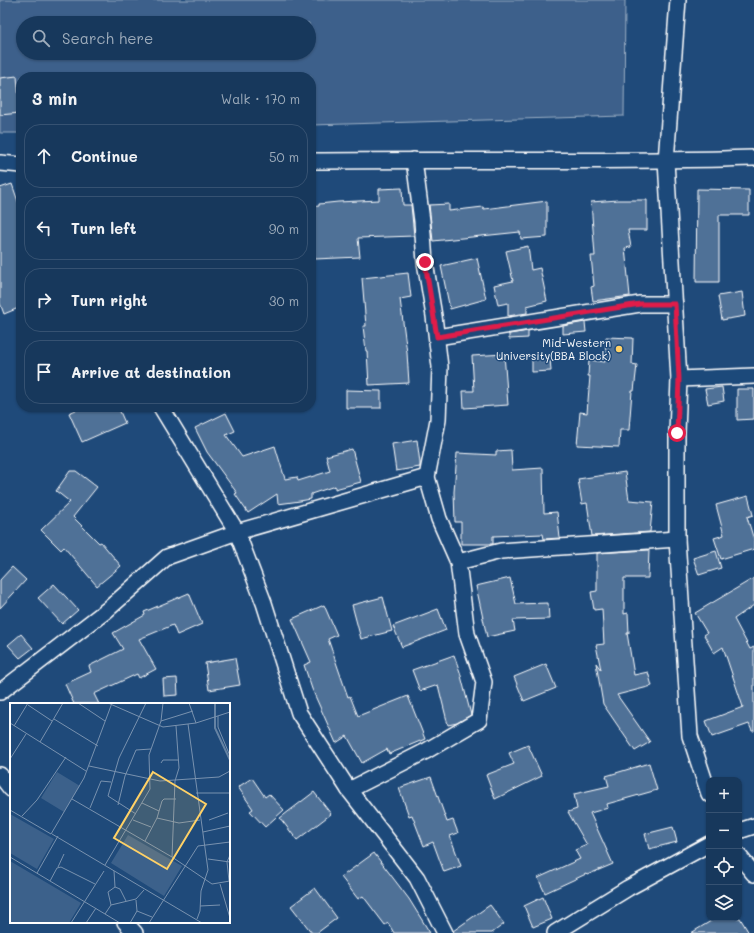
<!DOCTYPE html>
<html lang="en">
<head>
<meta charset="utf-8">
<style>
	:root { --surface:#17385c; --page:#203f62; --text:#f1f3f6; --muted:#9eacbb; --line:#365272 }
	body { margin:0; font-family:Mali,sans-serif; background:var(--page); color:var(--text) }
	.controls { position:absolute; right:12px; bottom:12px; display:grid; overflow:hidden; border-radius:8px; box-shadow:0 1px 3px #0004 }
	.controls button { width:36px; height:36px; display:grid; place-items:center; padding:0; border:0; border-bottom:1px solid var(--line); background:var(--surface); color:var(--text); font:20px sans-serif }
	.stop { position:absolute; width:12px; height:12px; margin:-9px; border:3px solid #e11d48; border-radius:50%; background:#fff }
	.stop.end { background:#e11d48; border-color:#fff; box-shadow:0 1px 4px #0008 }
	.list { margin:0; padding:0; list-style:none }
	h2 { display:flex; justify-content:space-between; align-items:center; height:52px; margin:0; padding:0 16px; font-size:17px }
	h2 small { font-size:13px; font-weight:400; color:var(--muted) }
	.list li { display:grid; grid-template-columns:26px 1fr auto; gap:12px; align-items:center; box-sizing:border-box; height:64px; margin:0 8px 8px; padding:0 8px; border:1px solid var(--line); border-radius:16px }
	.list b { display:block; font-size:15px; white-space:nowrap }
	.list em { font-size:13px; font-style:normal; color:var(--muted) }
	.icon { flex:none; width:22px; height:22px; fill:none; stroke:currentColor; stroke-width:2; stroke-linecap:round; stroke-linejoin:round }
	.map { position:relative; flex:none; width:754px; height:933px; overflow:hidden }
	.search { position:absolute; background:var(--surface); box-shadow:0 1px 3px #0004; left:16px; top:16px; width:300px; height:44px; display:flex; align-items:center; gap:10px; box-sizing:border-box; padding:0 14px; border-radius:22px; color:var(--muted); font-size:15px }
	.panel { position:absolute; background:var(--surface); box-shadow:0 1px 3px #0004; left:16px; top:72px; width:300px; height:340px; border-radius:16px }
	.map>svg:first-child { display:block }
</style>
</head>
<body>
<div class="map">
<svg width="754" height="933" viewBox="0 0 754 933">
	<rect width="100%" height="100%" fill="#1f4a7a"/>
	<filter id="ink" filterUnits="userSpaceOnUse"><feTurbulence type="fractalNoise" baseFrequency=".025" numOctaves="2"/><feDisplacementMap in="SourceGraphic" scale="8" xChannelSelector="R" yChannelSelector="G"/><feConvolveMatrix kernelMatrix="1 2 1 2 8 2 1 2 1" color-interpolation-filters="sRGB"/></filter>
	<g filter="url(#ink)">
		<path fill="#3c618b" stroke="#9eb0c5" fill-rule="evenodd" d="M0,0H625L624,116L311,125V77H21V133H0ZM23,23H309V53H23Z"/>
		<g fill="#507197" stroke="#fff">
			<polygon points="17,76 20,113 0,115 0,78"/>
			<polygon points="12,184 21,210 21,307 4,314 0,303 0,188"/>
			<polygon points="402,188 403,205 411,205 414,236 358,238 360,257 315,259 313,240 311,240 311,207 319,206 319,204 338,202 379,200 379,189"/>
			<polygon points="697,189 749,190 749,215 719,215 719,282 696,282"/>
			<polygon points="618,200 647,200 647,230 628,230 631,247 625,248 630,296 593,301 591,287 594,286 591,256 595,256 591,202"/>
			<polygon points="547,201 547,237 521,239 520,232 433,241 429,205 449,204 449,211 483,207 484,209"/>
			<polygon points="528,246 531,270 540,268 547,301 527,306 527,313 508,316 508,303 498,305 494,285 513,281 506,251"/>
			<polygon points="477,258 486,299 450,309 441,266"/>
			<polygon points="408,273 411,297 400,299 407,353 409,383 369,385 367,351 366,351 363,326 366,326 362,278"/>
			<polygon points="742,292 745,316 722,320 718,296"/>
			<polygon points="585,322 586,332 563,334 563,326"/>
			<polygon points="528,331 528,338 509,339 509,334"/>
			<polygon points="606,337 633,338 632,364 637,365 634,391 632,391 629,430 620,430 619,447 577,445 580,412 587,413 590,376 588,376 589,360 605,362"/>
			<polygon points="504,354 508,405 464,408 463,391 474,391 472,356"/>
			<polygon points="532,355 550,357 551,371 532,372"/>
			<polygon points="722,387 724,401 708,404 705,389"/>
			<polygon points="737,389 754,389 754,419 737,420"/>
			<polygon points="346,390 381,391 381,408 346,408"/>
			<polygon points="83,407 118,407 125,423 82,442 69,413"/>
			<polygon points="226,413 235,431 226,435 242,457 275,446 285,479 297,477 298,481 330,471 326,456 352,449 361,482 335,489 335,486 311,494 311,499 300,501 278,504 277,494 248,513 235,494 237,493 207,452 195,428"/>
			<polygon points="417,440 420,463 420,467 396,471 392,444"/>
			<polygon points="511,450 512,470 543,468 544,513 557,512 560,538 544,539 543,534 493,536 493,544 461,544 461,522 455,522 454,492 457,453 496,455 496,451"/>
			<polygon points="70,471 76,471 97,487 73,517 99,543 101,542 121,566 97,586 64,547 61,550 41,530 70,502 56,491"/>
			<polygon points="625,472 629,500 653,502 650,532 592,536 587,503 582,504 578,479"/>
			<polygon points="748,496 753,515 747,517 754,540 754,549 721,559 714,538 724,535 716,505"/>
			<polygon points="649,550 648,578 624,578 624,614 628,613 629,633 627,633 634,675 648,672 652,686 617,695 650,742 635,751 603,704 596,663 601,670 596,645 604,644 602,609 594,610 591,592 597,591 597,553"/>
			<polygon points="716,551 721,568 699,575 693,558"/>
			<polygon points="12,567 26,580 0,608 0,580"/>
			<polygon points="510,578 516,604 548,603 549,619 513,620 515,631 487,637 476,586"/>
			<polygon points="754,578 754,605 734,619 750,649 754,647 754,731 752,731 749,724 712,737 706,721 743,707 723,647 714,653 704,635 707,633 695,613"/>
			<polygon points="54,584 78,610 62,624 38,598"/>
			<polygon points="189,593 202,624 177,635 173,625 139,639 156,669 139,678 137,674 94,694 99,704 74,704 65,684 91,672 89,666 123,649 113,633 145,615 144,612"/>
			<polygon points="383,597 392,631 361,639 352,605"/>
			<polygon points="324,605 337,635 328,639 348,697 350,696 358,716 408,696 425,739 389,754 387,749 362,763 347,736 336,743 312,689 304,665 311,662 292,619"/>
			<polygon points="438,609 446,630 402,647 393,626"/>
			<polygon points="21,634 33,648 20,658 8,645"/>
			<polygon points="454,655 460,672 471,715 457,723 448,725 438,685 420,691 412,670"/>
			<polygon points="235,658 240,685 209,690 205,663"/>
			<polygon points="546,664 556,688 524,701 514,677"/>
			<polygon points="177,678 178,695 164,696 163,679"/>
			<polygon points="528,745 542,776 495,799 486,775 514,764 509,753"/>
			<polygon points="649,763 657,790 607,804 608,808 590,813 613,864 587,875 586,874 545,893 538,878 580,859 575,850 587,845 568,812 577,809 574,794 609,786 606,776"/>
			<polygon points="431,777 447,822 453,820 458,833 450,836 461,866 444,872 433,842 424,846 412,815 409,816 399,788"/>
			<polygon points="252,778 265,797 269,794 284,810 265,827 250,811 253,809 238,787"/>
			<polygon points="314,792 331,814 297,840 280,818"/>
			<polygon points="673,827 677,842 649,849 645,834"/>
			<polygon points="374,853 409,899 430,933 394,933 388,923 385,925 363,896 358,899 341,877"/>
			<polygon points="315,888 337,918 317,933 312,933 291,906"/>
			<polygon points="543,897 552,919 533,927 524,906"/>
			<polygon points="490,905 504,924 492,933 454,933 453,931"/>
			<polygon points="716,918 740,918 749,933 691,933"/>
		</g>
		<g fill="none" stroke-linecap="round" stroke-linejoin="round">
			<g stroke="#fff" stroke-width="18">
				<g id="street">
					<polyline points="678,0 666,161 679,379 677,433 677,539 690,736 709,794"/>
					<path d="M311,161C459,159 606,163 754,158"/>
					<polyline points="0,163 21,165"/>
					<polyline points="437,337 640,304 675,304"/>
					<polyline points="679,379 754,376"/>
					<polyline points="161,407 237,532 264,603 299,713 349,790 417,878 445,933"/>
					<polyline points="458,562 501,551 677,539"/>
					<polyline points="0,692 107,610 167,557 237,532 427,477"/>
					<polyline points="0,775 11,789"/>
					<polyline points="349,790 426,751 479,720 484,682 467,634 458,562 439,519 427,477 438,420 440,367 434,316 425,262 422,221 414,160"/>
					<polyline points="739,831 754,826"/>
					<polyline points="739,856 754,874"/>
					<polyline points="125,922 135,933"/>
					<polyline points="555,933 628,888 709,844"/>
				</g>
			</g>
			<use href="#street" stroke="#1f4a7a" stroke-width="15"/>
		</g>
	</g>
	<g fill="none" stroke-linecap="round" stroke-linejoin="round" filter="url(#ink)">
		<polyline stroke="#e11d48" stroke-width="5" points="425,262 437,337 640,304 675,304 679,379 677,433"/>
	</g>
	<circle fill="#ffd166" stroke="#1f4a7a" stroke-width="1.5" cx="619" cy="349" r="4"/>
	<g text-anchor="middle" stroke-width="3" stroke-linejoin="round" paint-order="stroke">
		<g font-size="11" fill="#fff" stroke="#1f4a7a" text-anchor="end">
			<text x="611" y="347">Mid-Western<tspan x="611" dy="13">University(BBA Block)</tspan></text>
		</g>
	</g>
	<g transform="translate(10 703)">
		<rect width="220" height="220" fill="#1f4a7a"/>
		<path d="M47,69L70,83L54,109L31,95ZM0,111L44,136L27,166L0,150ZM118,132L172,163L154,193L101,160ZM0,158L71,200L59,220H0Z" fill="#3c618b"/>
		<path fill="none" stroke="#6583a4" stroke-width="2" d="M205,0V25L220,57"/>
		<path fill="none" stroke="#7992af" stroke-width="1" d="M68,0L95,18M98,0L153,24L186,20L220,9M179,0L186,20M18,2L42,18M208,13V24L220,53M44,16L88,43M151,18L183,8M0,20L76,68M178,21L198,167L191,188L190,208L187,216M4,23L18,0M30,39L53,0M0,56L16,31M151,60L153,57H169M79,63L150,78L209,74L220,68M186,90H220M62,96L162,154L202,181L220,178M132,100L149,108M108,102L115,73L126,47L141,46M80,105L91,78L101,79M0,107L41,131L74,75L102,0M126,111L98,93L109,55L136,0M12,113L27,97L56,54M147,115L169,120L190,117M123,117L141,124M199,117L218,110M193,129L220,123M42,131L192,220M135,138L147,115L152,98L154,96H166M0,154L110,220M162,154L165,78L169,65L166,23M198,156L220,159M95,162L140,86L139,52L151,18L153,0M48,164L54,151M27,170L48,133M40,178L47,165L51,164L85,181M219,178L217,159L220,152M210,181L220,215M105,184L110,186L116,198M101,202L98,189L105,184L104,168M190,203L210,202M127,208L142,214M95,211L101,202L126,196L134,187M61,220L94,168M76,220L86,205M120,220L127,208L126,197M139,220L188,143L220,139"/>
		<path fill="#ffd166" fill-opacity="0.15" stroke="#ffd166" stroke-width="2" d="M143,69L196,101L157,166L104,135Z"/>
		<rect width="220" height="220" fill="none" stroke="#fff" stroke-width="2"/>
	</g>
</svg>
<div class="controls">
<button>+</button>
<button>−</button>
<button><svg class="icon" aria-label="locate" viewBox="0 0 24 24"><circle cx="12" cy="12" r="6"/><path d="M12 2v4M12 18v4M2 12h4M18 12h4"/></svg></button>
<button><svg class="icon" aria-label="layers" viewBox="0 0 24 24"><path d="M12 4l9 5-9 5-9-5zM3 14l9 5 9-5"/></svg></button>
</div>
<div class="stop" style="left:677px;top:433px"></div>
<div class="stop end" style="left:425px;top:262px"></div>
<div class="search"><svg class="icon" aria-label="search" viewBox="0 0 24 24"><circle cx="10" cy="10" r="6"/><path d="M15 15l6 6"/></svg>Search here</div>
<section class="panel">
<h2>3 min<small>Walk · 170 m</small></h2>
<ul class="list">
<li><svg class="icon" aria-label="ahead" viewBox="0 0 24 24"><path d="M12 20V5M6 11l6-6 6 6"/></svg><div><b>Continue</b></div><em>50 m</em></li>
<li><svg class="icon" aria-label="left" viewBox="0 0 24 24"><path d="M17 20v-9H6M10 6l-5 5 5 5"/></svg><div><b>Turn left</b></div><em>90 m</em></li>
<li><svg class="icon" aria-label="right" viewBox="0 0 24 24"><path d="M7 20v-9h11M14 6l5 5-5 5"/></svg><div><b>Turn right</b></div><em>30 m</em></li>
<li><svg class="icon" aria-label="arrive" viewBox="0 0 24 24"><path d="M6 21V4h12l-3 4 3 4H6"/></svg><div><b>Arrive at destination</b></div></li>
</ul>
</section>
</div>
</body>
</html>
